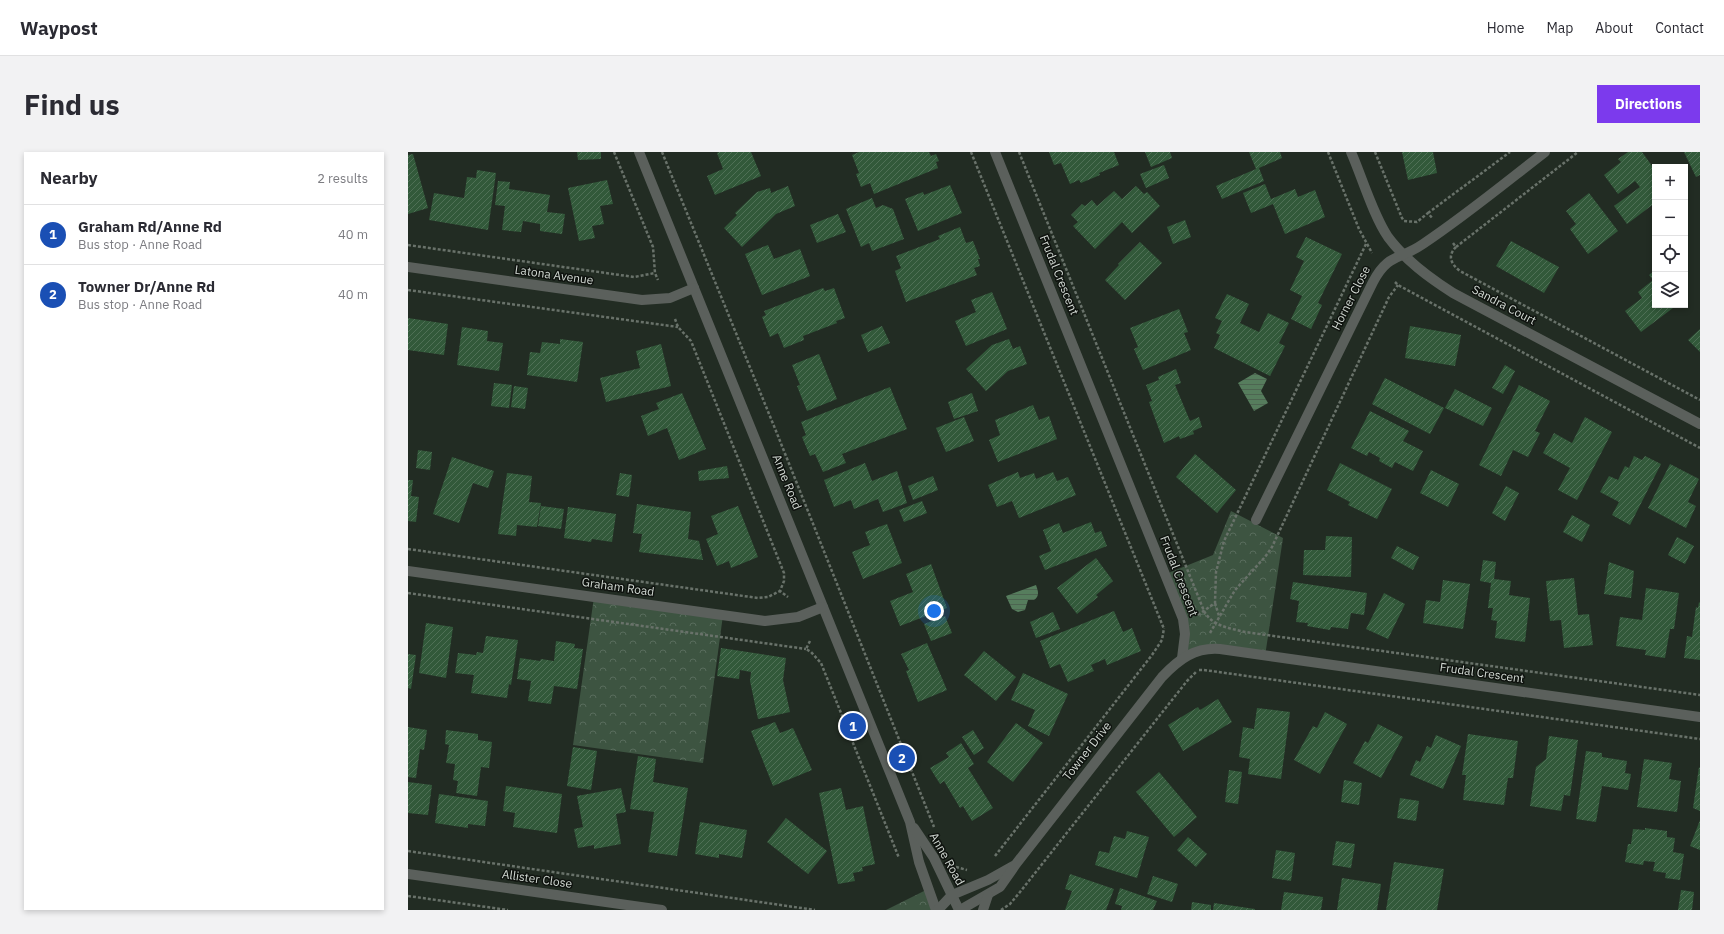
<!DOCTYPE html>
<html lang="en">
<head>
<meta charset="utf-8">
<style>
	:root { --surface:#fff; --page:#f2f2f3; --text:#2b2b33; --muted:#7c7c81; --line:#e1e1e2; --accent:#7c3aed }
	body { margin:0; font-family:"IBM Plex Sans",sans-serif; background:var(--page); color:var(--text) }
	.controls { position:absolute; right:12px; top:12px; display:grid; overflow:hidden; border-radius:0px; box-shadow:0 2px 6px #0003 }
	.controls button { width:36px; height:36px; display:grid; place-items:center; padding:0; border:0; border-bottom:1px solid var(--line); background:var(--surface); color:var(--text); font:20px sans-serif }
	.you { position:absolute; left:526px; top:459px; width:14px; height:14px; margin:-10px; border:3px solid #fff; border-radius:50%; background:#1a73e8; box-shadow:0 0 0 6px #1a73e833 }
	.badge { display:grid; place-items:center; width:26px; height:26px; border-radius:50%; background:var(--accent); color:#fff; font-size:13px; font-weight:700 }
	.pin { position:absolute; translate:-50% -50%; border:2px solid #fff; box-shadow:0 1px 4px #0006 }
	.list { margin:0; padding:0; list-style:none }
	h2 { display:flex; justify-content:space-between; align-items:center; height:52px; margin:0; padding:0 16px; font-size:17px }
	h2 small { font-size:13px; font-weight:400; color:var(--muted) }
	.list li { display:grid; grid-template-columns:26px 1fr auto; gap:12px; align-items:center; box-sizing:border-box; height:60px; padding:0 16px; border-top:1px solid var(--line) }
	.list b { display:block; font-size:15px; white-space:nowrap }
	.list p { margin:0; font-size:13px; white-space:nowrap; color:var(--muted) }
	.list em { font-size:13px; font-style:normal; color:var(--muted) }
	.icon { flex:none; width:22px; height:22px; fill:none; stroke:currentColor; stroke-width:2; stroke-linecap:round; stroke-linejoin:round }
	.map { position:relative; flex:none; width:1292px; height:758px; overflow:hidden; border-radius:0px }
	header { display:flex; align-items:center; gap:24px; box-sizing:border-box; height:56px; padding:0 20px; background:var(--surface); border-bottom:1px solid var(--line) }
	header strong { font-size:19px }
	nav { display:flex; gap:22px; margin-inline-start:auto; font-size:14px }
	.intro { display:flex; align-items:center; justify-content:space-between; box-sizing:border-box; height:96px; padding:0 24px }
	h1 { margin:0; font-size:28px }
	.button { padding:10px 18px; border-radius:0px; background:var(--accent); color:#fff; font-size:14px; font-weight:700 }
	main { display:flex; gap:24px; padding:0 24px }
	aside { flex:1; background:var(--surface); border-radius:0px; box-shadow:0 2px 6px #0003 }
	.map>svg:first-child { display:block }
</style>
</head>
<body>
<header>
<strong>Waypost</strong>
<nav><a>Home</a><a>Map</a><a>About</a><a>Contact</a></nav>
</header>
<div class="intro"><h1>Find us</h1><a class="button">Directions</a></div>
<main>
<aside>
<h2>Nearby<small>2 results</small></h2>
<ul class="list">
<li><span class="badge" style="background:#1a4fb4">1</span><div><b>Graham Rd/Anne Rd</b><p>Bus stop · Anne Road</p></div><em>40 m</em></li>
<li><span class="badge" style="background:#1a4fb4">2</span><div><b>Towner Dr/Anne Rd</b><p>Bus stop · Anne Road</p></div><em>40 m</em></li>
</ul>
</aside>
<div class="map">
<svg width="1292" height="758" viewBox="0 0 1292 758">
	<defs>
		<pattern id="park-crowns" width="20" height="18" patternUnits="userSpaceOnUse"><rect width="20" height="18" fill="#3d5441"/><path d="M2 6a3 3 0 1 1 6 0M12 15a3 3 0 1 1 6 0" fill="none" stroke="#586c5c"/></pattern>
		<pattern id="water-rules" width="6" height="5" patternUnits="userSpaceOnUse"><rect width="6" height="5" fill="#567d5d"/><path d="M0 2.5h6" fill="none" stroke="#4d6551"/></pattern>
		<pattern id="building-hatch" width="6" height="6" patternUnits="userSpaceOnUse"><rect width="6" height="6" fill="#32593a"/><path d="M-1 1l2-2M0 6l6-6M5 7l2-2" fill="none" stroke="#4f7056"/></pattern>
	</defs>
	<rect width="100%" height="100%" fill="#222c23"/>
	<g fill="url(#park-crowns)">
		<polygon points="823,359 875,386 857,504 812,497 779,503 777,482 758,422 805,403"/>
		<polygon points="186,445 315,463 295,611 165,593"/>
		<polygon points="520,737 528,758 478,758"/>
	</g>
	<g fill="url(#water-rules)">
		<polygon points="847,221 859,227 853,239 860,251 846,259 830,231"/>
		<path d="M628,433C630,439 632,444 626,448H620L617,458L610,460L604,457L598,444Z"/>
	</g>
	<g fill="url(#building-hatch)">
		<polygon points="169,0 193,0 193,7 170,8"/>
		<polygon points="311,0 343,0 353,24 307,43 299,24 315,17 309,1"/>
		<polygon points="451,0 521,0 523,4 528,2 531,9 528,10 530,16 466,42 462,31 453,35 448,22 451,21 444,3"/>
		<polygon points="641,0 706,0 711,13 691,21 692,23 673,31 671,28 662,32 653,11 646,13"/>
		<polygon points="737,0 762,0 764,6 743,15"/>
		<polygon points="841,0 872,0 874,6 851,16 856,29 814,47 808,34 848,17"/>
		<polygon points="994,0 1025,0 1029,21 1000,28"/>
		<polygon points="1220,0 1234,0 1247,18 1247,51 1219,72 1206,54 1232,35 1227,29 1210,42 1196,23 1213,10 1210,7"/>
		<polygon points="1276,0 1292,0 1292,23 1288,25"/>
		<polygon points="5,2 20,56 0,62 0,3"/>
		<polygon points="756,13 761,26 738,36 732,22"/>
		<polygon points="69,18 88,21 80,78 21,68 26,41 56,46 59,25 68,26"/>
		<polygon points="199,28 205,52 192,54 196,72 184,74 187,86 171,89 160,36"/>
		<polygon points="90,29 102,30 101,37 142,43 139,60 157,62 154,82 132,79 132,72 115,69 113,80 94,78 97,54 87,53"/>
		<polygon points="857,32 863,47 887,37 890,45 907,38 917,65 877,82 865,52 843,61 835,41"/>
		<polygon points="542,33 554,61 510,79 497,47 515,40 516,43"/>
		<polygon points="380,34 387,54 368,62 334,95 316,76 329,63 327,61 349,40 362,36 363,41"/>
		<polygon points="728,34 736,42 739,40 752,54 724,81 714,70 687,97 665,74 670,70 663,63 674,52 677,54 684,48 689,54 706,39 714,47"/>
		<polygon points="1181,41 1210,79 1180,102 1162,77 1168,72 1158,59"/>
		<polygon points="464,46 468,56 475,53 485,57 496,87 464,99 461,91 453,95 438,57"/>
		<polygon points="430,62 438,80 409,91 402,73"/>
		<polygon points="777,68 783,85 765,92 759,75"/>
		<polygon points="552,75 558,91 565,89 572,107 570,107 572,114 566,116 569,123 498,150 487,119 493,116 488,104 532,87 530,84"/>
		<polygon points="898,85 934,102 910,151 914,153 903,177 883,167 894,144 882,138 896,109 888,105"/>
		<polygon points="1103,89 1151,115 1136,141 1088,114"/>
		<polygon points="732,90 754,111 717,148 697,128 711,113 710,112"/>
		<polygon points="360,93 366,107 392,97 402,124 354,143 337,102"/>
		<polygon points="1247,118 1247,153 1269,153 1233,180 1217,159 1234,146 1230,140 1245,128 1241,123"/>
		<polygon points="415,136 417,139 426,136 437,166 428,169 429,171 395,184 396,188 376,196 370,181 362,185 354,165 358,163 356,159"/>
		<polygon points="584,140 599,177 558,194 547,169 568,160 563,148"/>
		<polygon points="819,142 841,152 832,171 851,180 860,161 881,171 871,191 877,194 862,224 806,196 812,183 808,181 814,169 807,166"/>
		<polygon points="771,157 780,180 776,181 783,198 735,218 726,197 730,195 722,176"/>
		<polygon points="0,166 40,172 36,203 0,198"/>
		<polygon points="474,174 482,191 460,200 453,183"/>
		<polygon points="1002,174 1053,183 1047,214 997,206"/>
		<polygon points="54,175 80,179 79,189 95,191 91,219 49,213"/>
		<polygon points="1292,177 1292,200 1280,188"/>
		<polygon points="152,187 175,190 169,230 119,223 122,200 132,201 134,190 152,192"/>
		<polygon points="601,187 605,197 612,194 619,212 600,219 578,239 558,217 584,193"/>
		<polygon points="253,192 263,234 198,250 192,226 232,216 228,199"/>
		<polygon points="411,202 429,247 399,259 389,234 392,233 384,213"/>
		<polygon points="1097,213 1107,219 1095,242 1084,236"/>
		<polygon points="768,217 773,231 767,233 782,269 791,265 794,275 785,279 786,282 772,287 771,284 756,291 741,250 744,249 738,233 751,228 750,225"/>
		<polygon points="977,226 1036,256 1022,282 964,252"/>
		<polygon points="86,231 104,233 101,256 83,254"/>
		<polygon points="1111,233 1142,249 1127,279 1132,281 1120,305 1105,298 1093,324 1071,313"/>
		<polygon points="106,234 120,236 117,257 103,255"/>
		<polygon points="482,235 499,277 434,302 438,311 415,320 407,302 402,304 394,285 398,283 393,270"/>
		<polygon points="1047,237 1084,256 1075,274 1037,256"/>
		<polygon points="274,241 298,297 271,308 259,276 240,284 233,264 251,257 248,251"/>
		<polygon points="564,241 570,259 546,267 540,250"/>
		<polygon points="625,253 631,268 641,264 649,287 590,310 581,288 592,283 587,268"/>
		<polygon points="962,259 1001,279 995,289 1015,299 1005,319 987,310 984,316 971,309 972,306 961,300 959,304 943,296"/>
		<polygon points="556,265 566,289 538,300 528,276"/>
		<polygon points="1177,265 1204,280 1169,348 1150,338 1162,316 1135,301 1146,281 1164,291"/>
		<polygon points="10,298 24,300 22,318 8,316"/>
		<polygon points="787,302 828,338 809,361 768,325"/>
		<polygon points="1226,304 1234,308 1237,304 1253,312 1222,373 1204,363 1211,350 1192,340 1201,324 1210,328 1217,314 1221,316"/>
		<polygon points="44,305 86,319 80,336 65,331 51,371 25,362"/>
		<polygon points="457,311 464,329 489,319 499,351 475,360 470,347 446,357 443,348 426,355 416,328"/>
		<polygon points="932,311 984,337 969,367 940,353 942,350 919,338"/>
		<polygon points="1262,312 1291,327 1280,350 1288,354 1278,376 1240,356"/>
		<polygon points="319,314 321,326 291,329 290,319"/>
		<polygon points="1023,318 1051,332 1040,355 1012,341"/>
		<polygon points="610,320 612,326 626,321 628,327 645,320 649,329 660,325 668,343 611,366 604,349 589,355 580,333"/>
		<polygon points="99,321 124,324 121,350 133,351 129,375 109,373 108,384 90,382"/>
		<polygon points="212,321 224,323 221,345 208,343"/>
		<polygon points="525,324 530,338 505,348 500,334"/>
		<polygon points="0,328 5,328 3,344 11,345 8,370 0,369"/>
		<polygon points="1098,334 1111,341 1097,369 1084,361"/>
		<polygon points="514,349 519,361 496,370 491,358"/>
		<polygon points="229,352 283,360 280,387 291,389 295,408 231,400 234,382 225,381"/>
		<polygon points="133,354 156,357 153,377 130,374"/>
		<polygon points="330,354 350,405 323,416 321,409 309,414 298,387 310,382 303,364"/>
		<polygon points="160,355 208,362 204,390 184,387 183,390 156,386"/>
		<polygon points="1164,363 1182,373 1174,390 1155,380"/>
		<polygon points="683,370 687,381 693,379 699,394 637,418 631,404 643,399 635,378 651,371 655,381"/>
		<polygon points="479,372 494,411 455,427 444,400 462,393 457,380"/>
		<polygon points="918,384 944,385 943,425 895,423 896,398 917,398"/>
		<polygon points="1269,385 1286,394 1277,412 1260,403"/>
		<polygon points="989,394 1011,405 1005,418 983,406"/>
		<polygon points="688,406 705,429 688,443 690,445 669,462 649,436"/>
		<polygon points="1075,408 1088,410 1086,427 1103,429 1101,443 1122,446 1117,490 1087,486 1089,469 1083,468 1085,456 1080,456 1083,431 1072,429"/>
		<polygon points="1201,410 1226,419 1223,446 1196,442"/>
		<polygon points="523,412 539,456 492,474 482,449 505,440 498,422"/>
		<polygon points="1166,426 1170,463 1181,462 1185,493 1156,496 1153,468 1142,469 1138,429"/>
		<polygon points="1035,428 1062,432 1055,477 1015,471 1018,448 1032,450"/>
		<polygon points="885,430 959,441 956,463 943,461 940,477 923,475 922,478 899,474 900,471 888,470 891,449 882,447"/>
		<polygon points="1238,436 1271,441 1266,477 1262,477 1257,506 1237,503 1238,498 1208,494 1212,465 1234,468"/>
		<polygon points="976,441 997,452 980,487 958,477"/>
		<polygon points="1291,450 1292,451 1292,508 1276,506 1279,484 1284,485 1288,455 1290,456"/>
		<polygon points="706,459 715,480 724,476 733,499 699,513 697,507 683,513 686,519 660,530 652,512 642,516 632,489"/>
		<polygon points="645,460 652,477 628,486 622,470"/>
		<polygon points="537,464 544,481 523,489 516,472"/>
		<polygon points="18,471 45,475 38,526 11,521"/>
		<polygon points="78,484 110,488 103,533 101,532 99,546 63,541 66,523 47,521 50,501 68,503 69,500 75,501"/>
		<polygon points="148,489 167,492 166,496 175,497 169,537 146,534 143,552 120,549 123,529 109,527 112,506 132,509 133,507 146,509"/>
		<polygon points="519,491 539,538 510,550 498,519 501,518 493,502"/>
		<polygon points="313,496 378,506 375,528 382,560 350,567 342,529 343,520 332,518 331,527 309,524"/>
		<polygon points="576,499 608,525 588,549 556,523"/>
		<polygon points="0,502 8,503 3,537 0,536"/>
		<polygon points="615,521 660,542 641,584 620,574 627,558 603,548"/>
		<polygon points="810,547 824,570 775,599 760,573 790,555 792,558"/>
		<polygon points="849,556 882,560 873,627 840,622 842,607 831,605 835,575 846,577"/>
		<polygon points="917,560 939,572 912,622 886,608 905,574 909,576"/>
		<polygon points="367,570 372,581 385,576 404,618 365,634 343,579"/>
		<polygon points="608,571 635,591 605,630 579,610"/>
		<polygon points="970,572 995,585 973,626 945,611 957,589 960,591"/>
		<polygon points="0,575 19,578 16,598 12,597 8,626 0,625"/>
		<polygon points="38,578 70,582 70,588 84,590 81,616 73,615 69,644 48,641 50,629 45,628 47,612 38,611 41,593 37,592"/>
		<polygon points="565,578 576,596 566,603 554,585"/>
		<polygon points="1060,582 1110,589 1105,626 1100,626 1096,653 1055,648 1058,623 1054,623"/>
		<polygon points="1028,583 1053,594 1035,637 1002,623 1008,608 1012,610 1019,594 1023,596"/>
		<polygon points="1141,584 1170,588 1162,644 1156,643 1153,659 1122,654 1128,615 1138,607"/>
		<polygon points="553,591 566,612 560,616 585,656 564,669 555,654 552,656 536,629 532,632 522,616 541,605 538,601"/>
		<polygon points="165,595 189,599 183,638 159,634"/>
		<polygon points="1178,599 1194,601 1194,605 1219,609 1217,621 1223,622 1220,638 1194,634 1188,670 1168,667"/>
		<polygon points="230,604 248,607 245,630 280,636 269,704 240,700 246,660 222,657"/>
		<polygon points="1236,607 1264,611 1261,627 1273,629 1269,660 1229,655"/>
		<polygon points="1291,615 1292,616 1292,659 1285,656"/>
		<polygon points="821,618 834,620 830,652 817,650"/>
		<polygon points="751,620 789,665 766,685 728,640"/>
		<polygon points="936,628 954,631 951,653 933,650"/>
		<polygon points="0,630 24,633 20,663 0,661"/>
		<polygon points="98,634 154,642 149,681 105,675 107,661 95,659"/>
		<polygon points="213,636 218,660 208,662 213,692 186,697 186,693 170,696 166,677 175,675 169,644"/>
		<polygon points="433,636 438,658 455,654 467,712 454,715 455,719 445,721 447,729 430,732 411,641"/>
		<polygon points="31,642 80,649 77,674 60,672 60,676 27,671"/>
		<polygon points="992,646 1011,649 1008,669 989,666"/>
		<polygon points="378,666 419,699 400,722 359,690"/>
		<polygon points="1292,668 1292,698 1282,694"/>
		<polygon points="292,670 339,678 334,706 311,702 311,706 287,702"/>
		<polygon points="1237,676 1259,679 1259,685 1267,686 1265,700 1276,702 1272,728 1257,726 1258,721 1245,719 1247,710 1236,709 1235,713 1217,710 1220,692 1223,692 1225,677 1237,678"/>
		<polygon points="719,679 741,685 729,726 687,713 691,699 701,701 706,684 717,687"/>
		<polygon points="780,685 799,702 788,715 769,698"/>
		<polygon points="928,689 947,692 943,716 924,713"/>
		<polygon points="868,698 887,701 883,729 864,726"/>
		<polygon points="986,710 1036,717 1029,758 978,758"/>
		<polygon points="662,722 706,737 698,758 657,758 664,739 657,737"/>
		<polygon points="745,724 770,732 764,750 739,742"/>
		<polygon points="934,726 973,732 969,758 929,758"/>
		<polygon points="712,736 749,749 745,758 713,758 714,754 707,752"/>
		<polygon points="1273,738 1286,740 1284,758 1270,758"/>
		<polygon points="876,740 915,745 913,758 873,758"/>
		<polygon points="784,750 803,753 803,758 783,758"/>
		<polygon points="806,751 847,757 847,758 805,758"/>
	</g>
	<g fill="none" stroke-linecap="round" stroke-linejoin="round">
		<g stroke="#69726a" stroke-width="2.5" stroke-dasharray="3 2" stroke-linecap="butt">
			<polyline points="206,0 245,95 247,121 250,128"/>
			<polyline points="254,0 368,279 526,675"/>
			<polyline points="563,0 756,477"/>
			<path d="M611,0L796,459C804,474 821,476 837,480L1292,543"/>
			<polyline points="920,0 951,77 964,101"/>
			<polyline points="967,0 994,66 996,69 1009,70 1020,61 1025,67"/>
			<polyline points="1020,61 1102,0"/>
			<path d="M1045,91L1048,95C1039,104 1043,112 1052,119L1292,248"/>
			<polyline points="0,93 226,125 247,121"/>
			<polyline points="1048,95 1170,0"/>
			<polyline points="987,130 990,133 1292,296"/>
			<polyline points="0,138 270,175"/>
			<polyline points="267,167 270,175 283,189 376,421 376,429 372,439 380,445"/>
			<polyline points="0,397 350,446 360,445 372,439"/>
			<polyline points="0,441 398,497"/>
			<polyline points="807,451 811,464"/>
			<polyline points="790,463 807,451 808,420 816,389 958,92"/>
			<polyline points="802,481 827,438 857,405 864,395 981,145 990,133"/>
			<polyline points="402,489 398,497 403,500 413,511 491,706"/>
			<polyline points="791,518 796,518 1292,587"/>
			<polyline points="0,699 407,758"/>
			<polyline points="587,704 744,503 754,488 756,476"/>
			<polyline points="548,715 559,718"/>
			<polyline points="0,744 100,758"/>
			<polyline points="593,758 602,752 612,740 779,529 788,520"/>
		</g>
		<g stroke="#5b605c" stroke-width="10">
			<polyline points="231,0 502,670 511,710 528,758"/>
			<polyline points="587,0 775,467 777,482 774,506"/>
			<path d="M943,0C954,25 965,63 980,85C997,108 1020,125 1045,141L1292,272"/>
			<polyline points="0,115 234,148 262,146 286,136"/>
			<path d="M848,368L965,130C980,101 992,108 1015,92C1057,64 1097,31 1137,0"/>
			<polyline points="0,419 357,469 390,465 415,455"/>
			<polyline points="506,676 526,706 551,758"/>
			<polyline points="0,722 254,758"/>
			<polyline points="530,758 544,743 580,728 605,714"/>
			<path d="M552,758L592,735L608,712L754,525C771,507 787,495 812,497L1292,565"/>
			<polyline points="575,758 580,743"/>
		</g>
	</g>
	<g text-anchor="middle" stroke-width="3" stroke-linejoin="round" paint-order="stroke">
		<g font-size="12" fill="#d2d9d3" stroke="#0f130f">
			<text transform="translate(146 123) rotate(8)" y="4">Latona Avenue</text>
			<text transform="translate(651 123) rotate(68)" y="4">Frudal Crescent</text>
			<text transform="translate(943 146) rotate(-63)" y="4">Horner Close</text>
			<text transform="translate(1096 153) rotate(28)" y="4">Sandra Court</text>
			<text transform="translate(379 330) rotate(68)" y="4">Anne Road</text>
			<text transform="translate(771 424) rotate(69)" y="4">Frudal Crescent</text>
			<text transform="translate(210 435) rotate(8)" y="4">Graham Road</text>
			<text transform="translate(1074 521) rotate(8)" y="4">Frudal Crescent</text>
			<text transform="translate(679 599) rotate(-52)" y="4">Towner Drive</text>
			<text transform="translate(539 707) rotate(61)" y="4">Anne Road</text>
			<text transform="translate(129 727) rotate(8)" y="4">Allister Close</text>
		</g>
	</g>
</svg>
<div class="controls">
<button>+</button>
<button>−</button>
<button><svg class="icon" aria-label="locate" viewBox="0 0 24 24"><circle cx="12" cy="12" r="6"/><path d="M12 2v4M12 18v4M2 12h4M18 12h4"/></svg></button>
<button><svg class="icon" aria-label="layers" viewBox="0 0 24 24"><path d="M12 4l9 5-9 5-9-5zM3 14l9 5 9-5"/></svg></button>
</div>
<div class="you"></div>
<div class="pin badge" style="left:445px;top:574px;background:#1a4fb4">1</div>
<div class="pin badge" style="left:494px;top:606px;background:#1a4fb4">2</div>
</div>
</main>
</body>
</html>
